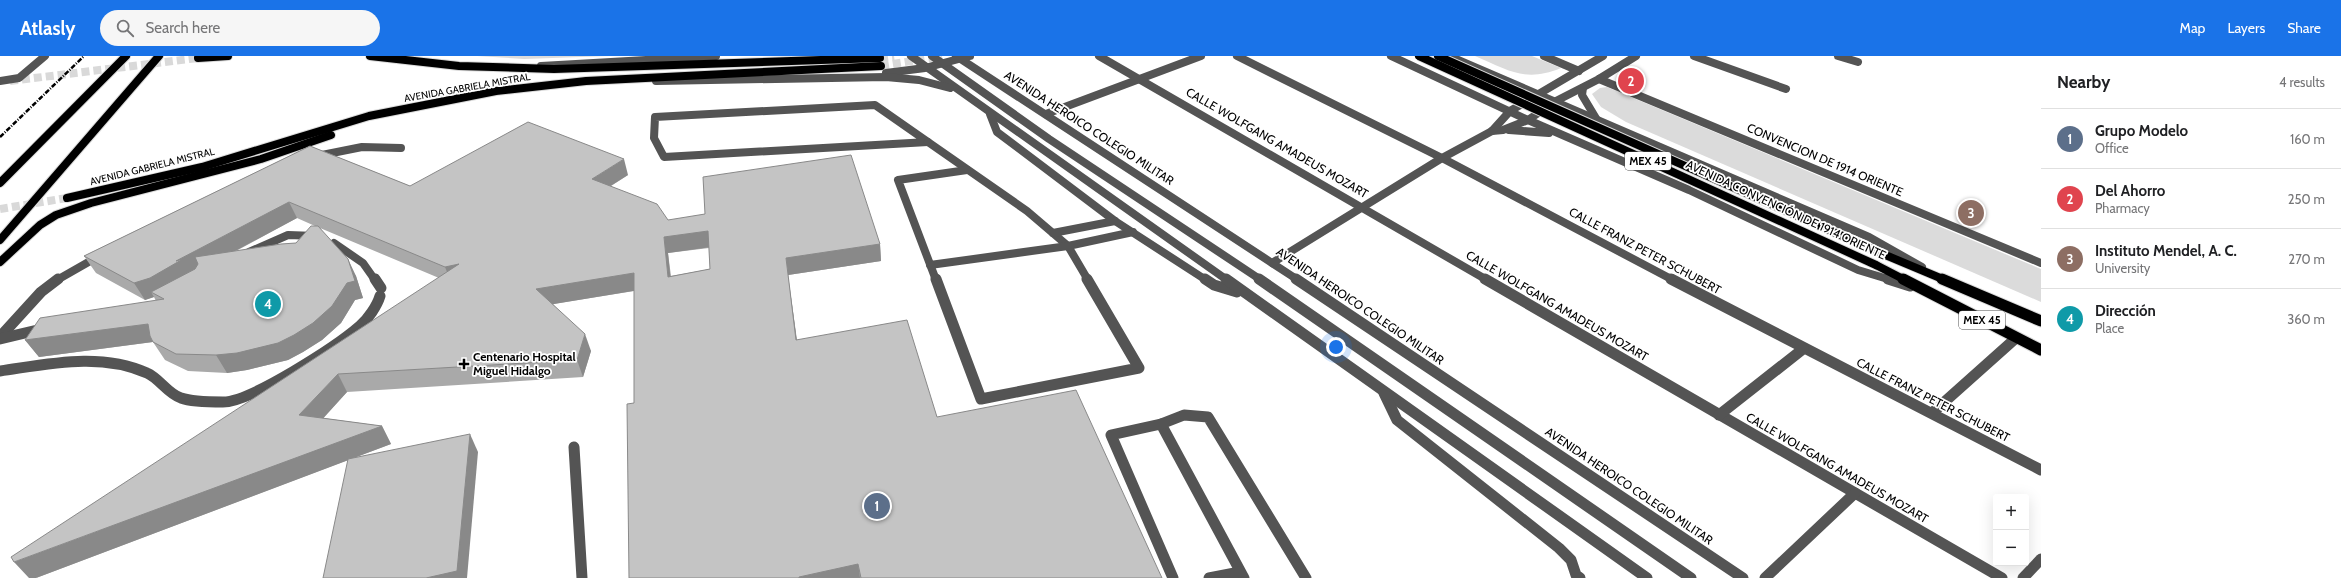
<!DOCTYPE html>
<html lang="en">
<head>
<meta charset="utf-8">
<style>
	:root { --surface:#fff; --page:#f6f6f6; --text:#202124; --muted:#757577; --line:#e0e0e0; --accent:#1a73e8 }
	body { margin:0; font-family:Cabin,sans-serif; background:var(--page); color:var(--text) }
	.controls { position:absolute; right:12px; bottom:12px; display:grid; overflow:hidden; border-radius:4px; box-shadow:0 4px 16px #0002 }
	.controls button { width:36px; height:36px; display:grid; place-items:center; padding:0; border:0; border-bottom:1px solid var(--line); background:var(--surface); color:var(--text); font:20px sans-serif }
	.you { position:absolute; left:1336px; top:291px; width:14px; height:14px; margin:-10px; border:3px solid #fff; border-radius:50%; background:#1a73e8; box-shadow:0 0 0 6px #1a73e833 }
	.badge { display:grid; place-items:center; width:26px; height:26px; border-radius:50%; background:var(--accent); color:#fff; font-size:13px; font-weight:700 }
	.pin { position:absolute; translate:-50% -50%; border:2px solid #fff; box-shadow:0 1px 4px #0006 }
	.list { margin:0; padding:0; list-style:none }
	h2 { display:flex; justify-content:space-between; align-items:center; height:52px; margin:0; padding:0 16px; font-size:17px }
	h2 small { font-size:13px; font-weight:400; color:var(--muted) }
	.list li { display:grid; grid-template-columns:26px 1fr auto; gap:12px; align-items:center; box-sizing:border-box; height:60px; padding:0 16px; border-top:1px solid var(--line) }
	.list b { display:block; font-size:15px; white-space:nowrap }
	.list p { margin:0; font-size:13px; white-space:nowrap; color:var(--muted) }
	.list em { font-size:13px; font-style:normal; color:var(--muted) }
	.icon { flex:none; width:22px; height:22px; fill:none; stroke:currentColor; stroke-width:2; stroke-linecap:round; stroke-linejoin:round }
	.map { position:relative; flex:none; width:2041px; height:522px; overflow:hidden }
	header { display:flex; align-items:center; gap:24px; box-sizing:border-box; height:56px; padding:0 20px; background:var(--accent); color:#fff }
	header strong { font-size:19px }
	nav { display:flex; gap:22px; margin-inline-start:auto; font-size:14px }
	.search { width:280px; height:36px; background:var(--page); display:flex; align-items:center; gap:10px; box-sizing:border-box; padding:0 14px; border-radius:22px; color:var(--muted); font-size:15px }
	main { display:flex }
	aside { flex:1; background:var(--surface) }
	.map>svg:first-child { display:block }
</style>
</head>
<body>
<header>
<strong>Atlasly</strong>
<div class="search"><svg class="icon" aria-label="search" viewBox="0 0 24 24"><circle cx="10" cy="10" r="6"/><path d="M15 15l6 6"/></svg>Search here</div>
<nav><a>Map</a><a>Layers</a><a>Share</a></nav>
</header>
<main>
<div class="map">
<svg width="2041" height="522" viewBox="0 0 2041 522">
	<rect width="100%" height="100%" fill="#fff"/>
	<g fill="#dbdbdb">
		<polygon points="477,0 609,0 524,3"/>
		<path d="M1475,0H1532L1561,12C1525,27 1508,14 1475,0Z"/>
		<polygon points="1607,31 2041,213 2041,246 1626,66 1601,51 1592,38 1600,32"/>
	</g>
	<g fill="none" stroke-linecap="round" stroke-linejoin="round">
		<g stroke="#d9d9d9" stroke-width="8" stroke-dasharray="8 4" stroke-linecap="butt">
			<polyline points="880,2 894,0"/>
			<polyline points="881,10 942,0"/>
			<polyline points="10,25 198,2"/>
			<polyline points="0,153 67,142"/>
		</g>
		<g stroke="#dbdbdb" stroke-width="10">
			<g id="major-far1">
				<polyline points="370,0 459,10 554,13 880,2"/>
				<polyline points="198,2 228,0"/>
				<polyline points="0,127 126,0"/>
				<polyline points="67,142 202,111 369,60 496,35 586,25 881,10"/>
				<polyline points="0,184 159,0"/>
				<polyline points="1883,198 1945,224"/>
				<polyline points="0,206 40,169 56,159 91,147 261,103 331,79"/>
				<polyline points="1876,209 1905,224"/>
			</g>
		</g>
		<g stroke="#dbdbdb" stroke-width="13">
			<g id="major">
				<polyline points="1903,223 2041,294"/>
				<polyline points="1942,223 2041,265"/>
			</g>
		</g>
		<g stroke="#545454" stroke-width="8">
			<polyline points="911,0 1227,224"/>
			<polyline points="932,0 1049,83 1261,224"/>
			<polyline points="956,0 1298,224"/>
			<polyline points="1099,0 1487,224"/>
			<polyline points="1237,0 1442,102 1673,224"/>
			<polyline points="1391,0 1528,64 1689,134 1858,214 1891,224"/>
			<polyline points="1449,0 1869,181 1922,211"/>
			<polyline points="1544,0 1579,15"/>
			<polyline points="1694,0 1786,33"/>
			<polyline points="1838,0 1858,6"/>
			<polyline points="541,10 716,0"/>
			<polyline points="886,17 925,12 970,0"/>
			<polyline points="1599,23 2041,207"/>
			<polyline points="0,25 19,22 45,0"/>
			<polyline points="656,25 886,21 919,24 950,32"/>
			<polyline points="1583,32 1582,39 1597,64"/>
			<polygon points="875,49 928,86 664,101 654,82 655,61"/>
			<polyline points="990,58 997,76 1115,165 1206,224"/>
			<polyline points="1046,58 1201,0"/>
			<polyline points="1509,74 1549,77"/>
			<polyline points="1492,75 1503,74 1528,64 1556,45 1599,23 1636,0"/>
			<polyline points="928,86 1027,155 1068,190 1088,224"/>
			<polyline points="317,100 362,91 401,92"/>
			<polyline points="1053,177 1115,165"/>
			<polyline points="334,187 363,207 375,224"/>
			<polyline points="249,196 288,179 316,180"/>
			<polyline points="1272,207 1442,102 1492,75 1510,55 1603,0"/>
			<polyline points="930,209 1068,190 1133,176"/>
			<polyline points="57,224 99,200"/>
			<polyline points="936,224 898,124 967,114"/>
		</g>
		<g stroke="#545454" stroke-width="11">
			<polyline points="375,223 381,232"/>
			<polyline points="936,223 981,343 1139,312 1087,223"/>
			<polyline points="1205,223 1214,229 1237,236"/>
			<polyline points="1226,223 1647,522"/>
			<polyline points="1259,223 1691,522"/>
			<polyline points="1296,223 1743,522"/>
			<polyline points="1485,223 2002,522"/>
			<polyline points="1671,223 2041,414"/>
			<polyline points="1888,223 1910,230"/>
			<polyline points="0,281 41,236 58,223"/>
			<polyline points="0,283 46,272"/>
			<path d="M0,315C49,308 100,296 147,317C159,322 168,338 181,342C192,346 211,346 223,346C251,346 337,290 360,270C368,263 377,250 380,240"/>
			<polyline points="1384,337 1397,364 1559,492 1571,504 1576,519 1580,522"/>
			<polyline points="1932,357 2016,282"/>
			<polyline points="1719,359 1803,293"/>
			<polyline points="1161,368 1244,522"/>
			<polyline points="574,391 582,522"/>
			<polyline points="1173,522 1111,379 1161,368 1184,359 1208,361 1306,522"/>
			<polyline points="1209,522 1240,516"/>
			<polyline points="1765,522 1855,437"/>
			<polyline points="2023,522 2041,503"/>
		</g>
		<use href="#major-far1" stroke="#000" stroke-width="8"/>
		<use href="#major" stroke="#000" stroke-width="11"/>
		<polyline stroke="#000" stroke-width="2.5" stroke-dasharray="5 1.5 1 1.5" stroke-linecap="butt" points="0,81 84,0"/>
		<g stroke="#dbdbdb" stroke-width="10" stroke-linecap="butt">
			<g id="major-bridge">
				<polyline points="1419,0 1876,209"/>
				<polyline points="1438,0 1883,198"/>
			</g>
		</g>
		<use href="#major-bridge" stroke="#000" stroke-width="8"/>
	</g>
	<path fill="#a9a9a9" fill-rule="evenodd" d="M310,90L410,130L628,119L611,130L668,164L880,188L881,205L788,219L797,284L937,361L1162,522H629L634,347V235L553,248L591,295L583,321L347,336L323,362L382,370L391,388L356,401L478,396L348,404L36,522L439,222L320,172L356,220L363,242L355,244L341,267L322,284L303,296L288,304L247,314L227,317L188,315L165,304L153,286L39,301L25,284L156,245L154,241L145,244L96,217L84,200ZM297,162L315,170L296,187L236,195ZM709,192L710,213L671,220L668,197Z"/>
	<g fill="#898989">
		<polygon points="624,103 628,119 596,139 592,123"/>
		<polygon points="289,146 297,162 192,218 151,236 154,241 145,244 134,227"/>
		<polygon points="708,175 711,191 668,197 672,237 668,221 664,181"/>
		<polygon points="880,188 881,205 788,219 799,301 796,284 786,202"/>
		<polygon points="348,203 356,220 363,242 355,244 341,267 322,284 303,296 288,304 247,314 227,317 216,299 347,227"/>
		<polygon points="459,208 452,228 445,211"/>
		<polygon points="634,217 639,234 542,250 536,233"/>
		<polygon points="148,268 160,285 39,301 25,284"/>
		<polygon points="585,278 591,295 583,321 577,304"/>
		<polygon points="338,318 347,336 310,377 299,359"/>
		<polygon points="382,370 391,388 36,522 29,522 14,506"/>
		<polygon points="470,378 478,396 467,522 426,522"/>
		<polygon points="858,508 860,522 799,522 799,521"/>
	</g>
	<g fill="#c4c4c4" stroke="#898989" fill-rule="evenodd">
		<path d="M528,66L624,103L592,123L657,148L668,164L705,158L703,121L851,99L880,188L786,202L796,284L907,264L937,361L1076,334L1162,522H861L858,508L799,521V522H629L627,348L634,347V217L536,233L585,278L577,304L338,318L299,359L382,370L14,506L11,501L459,208L445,211L289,146L176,205L183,203L150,222L134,227L84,200L310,90L410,130ZM708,175L710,213L668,221L664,181Z"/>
		<polygon points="311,170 318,170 348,203 355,225 347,227 332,250 313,267 294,279 278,287 237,297 216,299 176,298 153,286 150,280 148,268 25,284 40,262 164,243 151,236 195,213 198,208 195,201 281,188 296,187"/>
		<polygon points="470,378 457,515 426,522 323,522 348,403"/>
	</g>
	<path fill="#000" stroke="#fff" stroke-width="1.5" d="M462 302h4v4h4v4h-4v4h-4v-4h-4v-4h4z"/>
	<g text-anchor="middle" stroke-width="3.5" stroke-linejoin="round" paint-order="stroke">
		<g font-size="10" fill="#000" stroke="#fff">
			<text transform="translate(467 31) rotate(-10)" y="4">AVENIDA GABRIELA MISTRAL</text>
			<text transform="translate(152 110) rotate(-14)" y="4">AVENIDA GABRIELA MISTRAL</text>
		</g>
		<g fill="#fff" stroke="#4c4c4c" stroke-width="1">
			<rect x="1625" y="96" width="46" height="18" rx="3"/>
			<rect x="1959" y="255" width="46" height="18" rx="3"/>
		</g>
		<g font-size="11" font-weight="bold" fill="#000">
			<text x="1648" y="109">MEX 45</text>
			<text x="1982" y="268">MEX 45</text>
		</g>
		<g font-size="12" fill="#000" stroke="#fff">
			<text transform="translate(1089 72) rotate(33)" y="4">AVENIDA HEROICO COLEGIO MILITAR</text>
			<text transform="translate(1277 87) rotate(30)" y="4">CALLE WOLFGANG AMADEUS MOZART</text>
			<text transform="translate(1825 104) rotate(23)" y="4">CONVENCION DE 1914 ORIENTE</text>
			<text transform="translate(1786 154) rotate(25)" y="4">AVENIDA CONVENCIÓN DE 1914 ORIENTE</text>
			<text transform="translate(1645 195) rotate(28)" y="4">CALLE FRANZ PETER SCHUBERT</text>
			<text transform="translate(1360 250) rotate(34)" y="4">AVENIDA HEROICO COLEGIO MILITAR</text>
			<text transform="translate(1557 250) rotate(30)" y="4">CALLE WOLFGANG AMADEUS MOZART</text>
			<text transform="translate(1933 344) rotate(27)" y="4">CALLE FRANZ PETER SCHUBERT</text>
			<text transform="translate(1837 412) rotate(30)" y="4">CALLE WOLFGANG AMADEUS MOZART</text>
			<text transform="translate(1629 430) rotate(34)" y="4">AVENIDA HEROICO COLEGIO MILITAR</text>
		</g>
		<g font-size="12" font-weight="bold" fill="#000" stroke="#fff" text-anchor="start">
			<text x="473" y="305">Centenario Hospital<tspan x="473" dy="14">Miguel Hidalgo</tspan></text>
		</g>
	</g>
</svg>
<div class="controls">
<button>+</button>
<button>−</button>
</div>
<div class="you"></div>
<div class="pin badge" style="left:877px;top:450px;background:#5c6f8a">1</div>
<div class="pin badge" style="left:1631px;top:25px;background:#e0444e">2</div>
<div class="pin badge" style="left:1971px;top:157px;background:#8d6e63">3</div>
<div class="pin badge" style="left:268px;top:248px;background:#0f9aa8">4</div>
</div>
<aside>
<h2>Nearby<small>4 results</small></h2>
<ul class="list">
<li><span class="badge" style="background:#5c6f8a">1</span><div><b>Grupo Modelo</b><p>Office</p></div><em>160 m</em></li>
<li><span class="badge" style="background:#e0444e">2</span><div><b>Del Ahorro</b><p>Pharmacy</p></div><em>250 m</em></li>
<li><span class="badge" style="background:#8d6e63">3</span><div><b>Instituto Mendel, A. C.</b><p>University</p></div><em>270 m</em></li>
<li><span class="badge" style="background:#0f9aa8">4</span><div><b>Dirección</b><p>Place</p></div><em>360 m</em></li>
</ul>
</aside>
</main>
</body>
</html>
